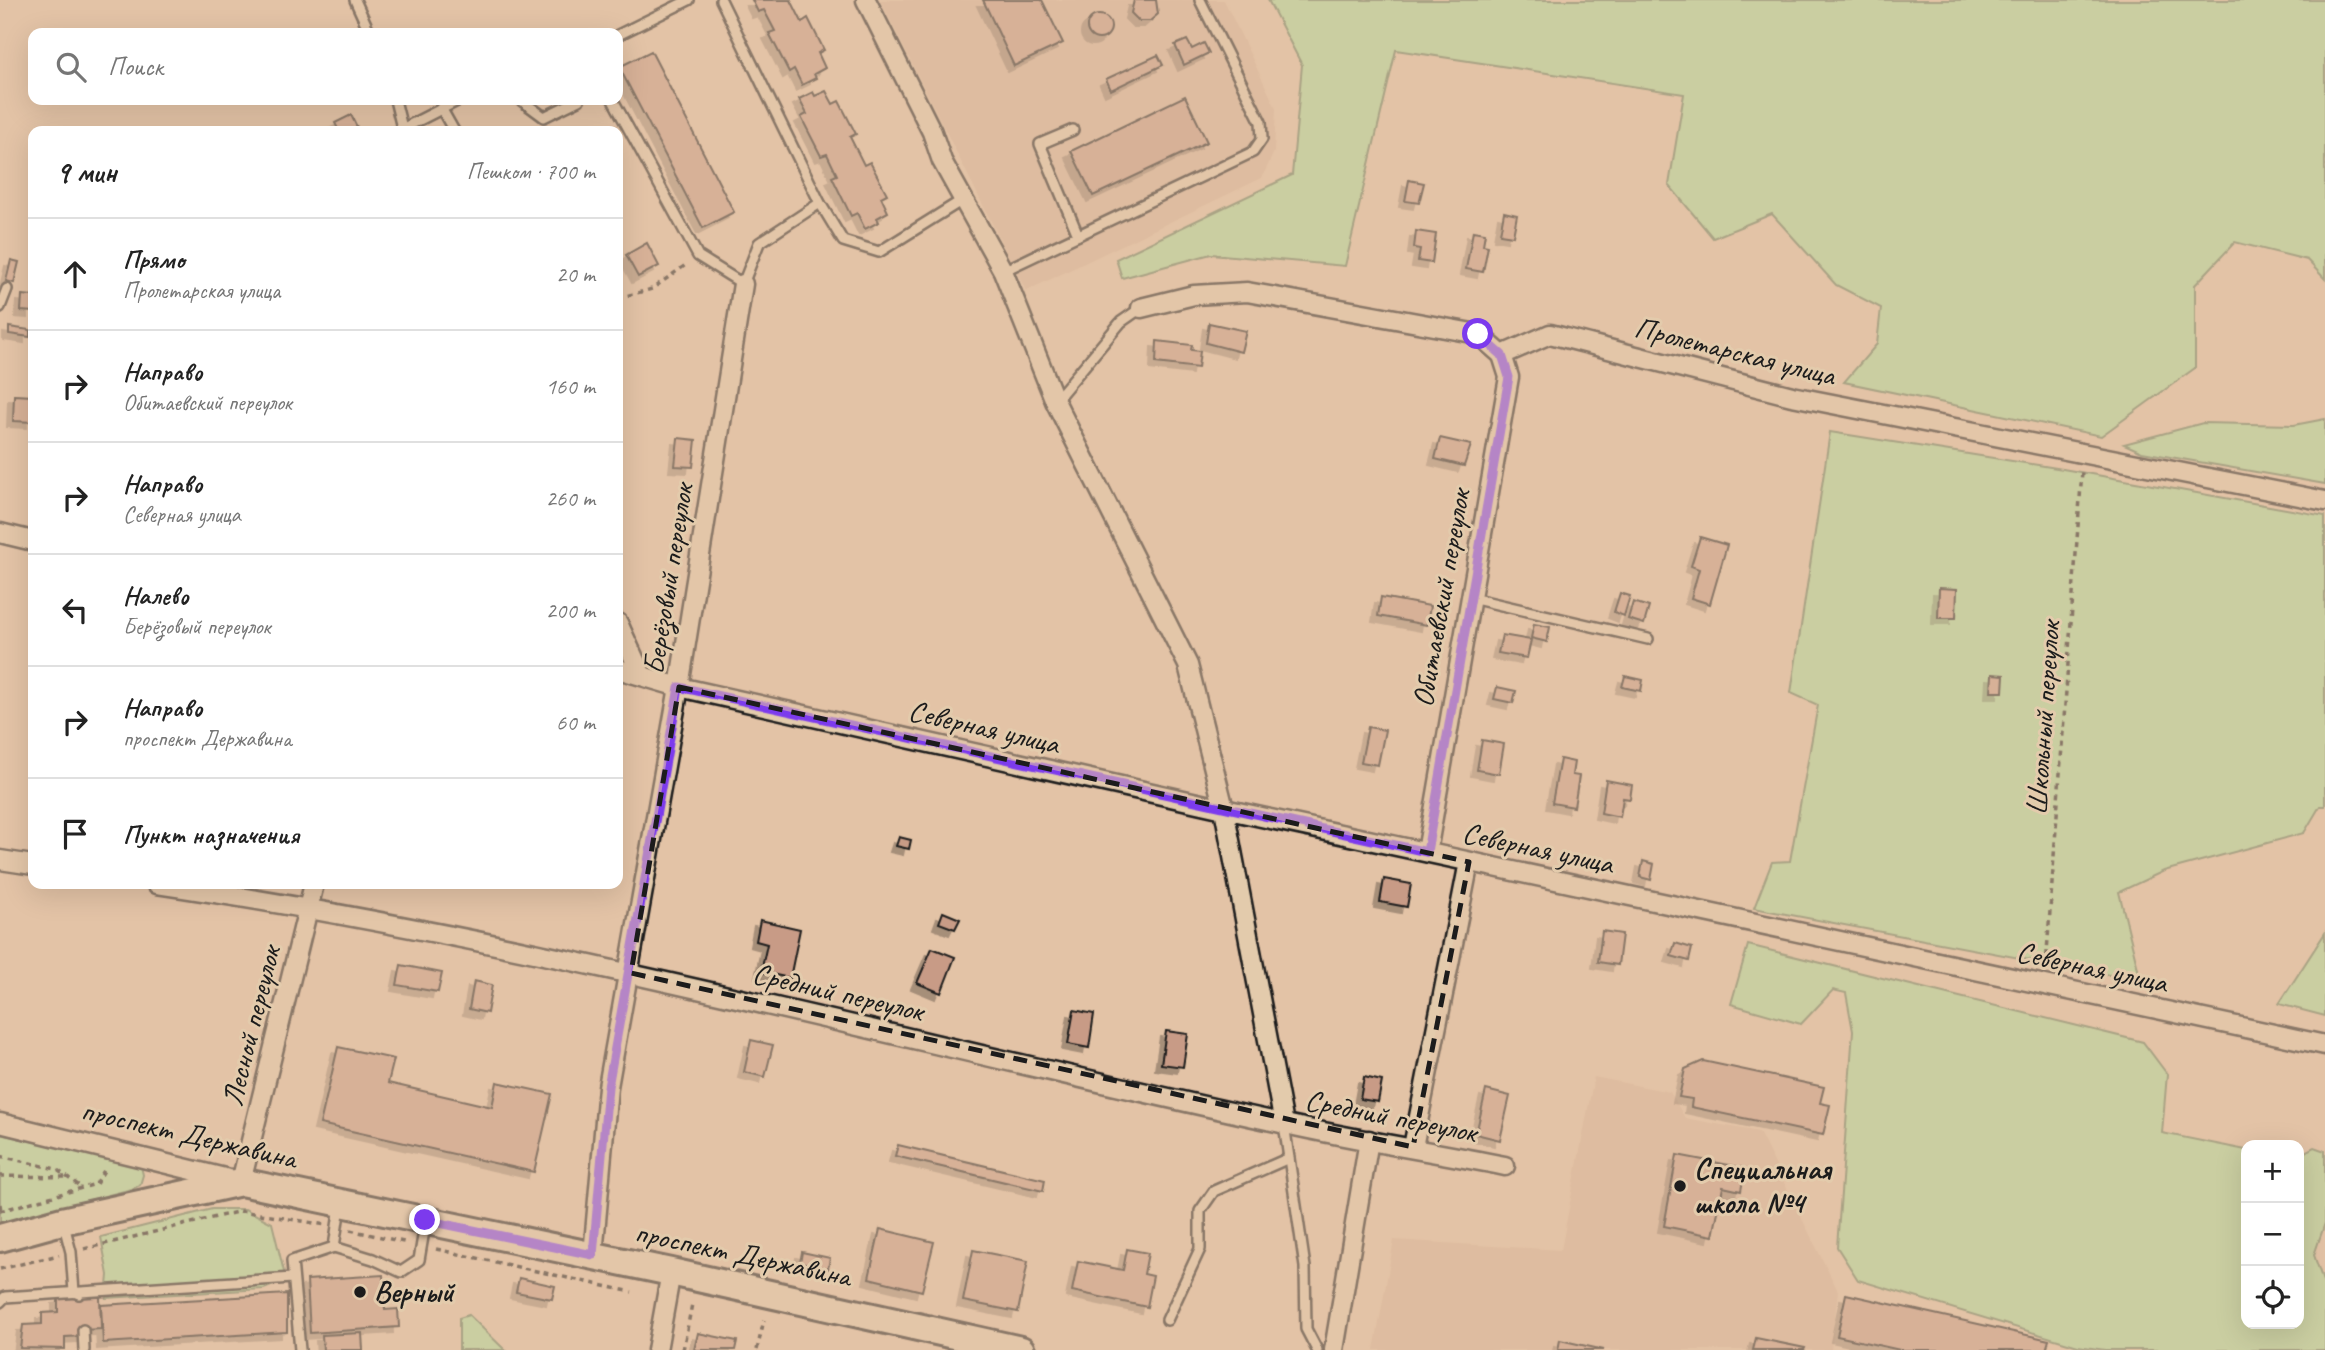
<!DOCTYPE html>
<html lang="ru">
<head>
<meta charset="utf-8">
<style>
	:root { --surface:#fff; --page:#f6f6f6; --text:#222; --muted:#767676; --line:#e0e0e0 }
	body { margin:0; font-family:Caveat,sans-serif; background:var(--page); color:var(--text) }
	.controls { position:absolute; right:21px; bottom:21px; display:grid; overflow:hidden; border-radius:14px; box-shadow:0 7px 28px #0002 }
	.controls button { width:63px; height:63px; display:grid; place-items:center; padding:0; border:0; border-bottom:2px solid var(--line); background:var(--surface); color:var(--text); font:35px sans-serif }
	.stop { position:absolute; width:21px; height:21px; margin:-16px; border:5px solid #7c3aed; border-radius:50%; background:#fff }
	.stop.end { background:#7c3aed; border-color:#fff; box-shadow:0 2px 7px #0008 }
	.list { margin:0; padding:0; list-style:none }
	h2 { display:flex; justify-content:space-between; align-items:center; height:91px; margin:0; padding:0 28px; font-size:30px }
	h2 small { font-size:23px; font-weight:400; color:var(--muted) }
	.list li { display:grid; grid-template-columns:46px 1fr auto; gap:21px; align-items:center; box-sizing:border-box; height:112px; padding:0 28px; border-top:2px solid var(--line) }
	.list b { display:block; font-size:26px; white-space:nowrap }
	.list p { margin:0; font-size:23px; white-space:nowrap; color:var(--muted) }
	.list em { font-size:23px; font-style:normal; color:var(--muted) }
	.icon { flex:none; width:38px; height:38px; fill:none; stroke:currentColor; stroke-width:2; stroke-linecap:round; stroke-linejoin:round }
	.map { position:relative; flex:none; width:2325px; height:1350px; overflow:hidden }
	.search { position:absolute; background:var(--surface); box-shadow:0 7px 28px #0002; left:28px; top:28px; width:595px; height:77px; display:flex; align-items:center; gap:18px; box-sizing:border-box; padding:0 24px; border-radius:14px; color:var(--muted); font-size:26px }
	.panel { position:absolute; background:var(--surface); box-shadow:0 7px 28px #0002; left:28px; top:126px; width:595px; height:763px; border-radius:14px }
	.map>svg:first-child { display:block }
</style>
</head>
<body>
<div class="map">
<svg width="2325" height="1350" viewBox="0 0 2325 1350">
	<defs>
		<filter id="shadow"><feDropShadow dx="-6" dy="6" stdDeviation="0" flood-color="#0004"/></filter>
	</defs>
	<rect width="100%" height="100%" fill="#e3c3a6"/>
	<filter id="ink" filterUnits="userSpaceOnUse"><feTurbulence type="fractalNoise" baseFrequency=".0143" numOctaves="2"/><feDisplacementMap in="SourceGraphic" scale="14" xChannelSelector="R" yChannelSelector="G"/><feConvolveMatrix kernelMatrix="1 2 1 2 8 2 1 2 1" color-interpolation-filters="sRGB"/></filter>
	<g filter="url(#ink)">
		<g fill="#d7b499">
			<polygon points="880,0 1224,0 1276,108 1274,152 1262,178 1026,291"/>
			<polygon points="1594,1077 1670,1092 1685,1118 1759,1132 1838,1291 1831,1350 1374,1350 1394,1240 1561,1250"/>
		</g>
		<g fill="#acdb9b" stroke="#647c5c" stroke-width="2">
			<polygon points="1268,0 2325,0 2325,279 2307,260 2235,242 2195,285 2195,368 2101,436 1844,382 1877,344 1881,308 1836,285 1772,214 1713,238 1669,185 1684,94 1396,50 1345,266 1211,254 1122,278 1116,259 1292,175 1302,65"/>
			<polygon points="2325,419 2325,484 2142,452 2124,444 2203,423 2294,425"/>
			<polygon points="1830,432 2063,469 2325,516 2325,806 2320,806 2304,833 2164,871 2119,892 2141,981 1754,908 1772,862 1790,861 1818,705 1791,693"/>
			<polygon points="2325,933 2325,1016 2279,1004"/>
			<polygon points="1748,945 2143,1042 2167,1074 2162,1133 2246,1150 2246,1324 2299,1324 2299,1155 2314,1147 2325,1151 2325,1223 2314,1255 2325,1287 2325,1350 2105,1350 2078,1346 1858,1280 1837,1247 1853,1031 1846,993 1833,990 1801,1024 1731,1004"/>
			<polygon points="0,1134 141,1166 143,1175 140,1185 132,1189 0,1223"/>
			<polygon points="212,1209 245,1209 272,1223 286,1280 264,1289 106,1298 108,1275 101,1237"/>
			<polygon points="469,1315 505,1350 459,1350 459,1318"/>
		</g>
		<g fill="#c89b86" stroke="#1c1c1c" stroke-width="2" filter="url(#shadow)">
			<polygon points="752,0 791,0 802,22 808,18 824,50 818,53 825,68 814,74 816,78 802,85 794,69 789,72 769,33 775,31 764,10 758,12"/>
			<polygon points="983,0 1042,0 1063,43 1014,66"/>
			<polygon points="1134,0 1156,0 1158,14 1150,21 1139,21 1131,13"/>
			<circle cx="1099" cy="27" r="12"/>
			<polygon points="1187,40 1192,49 1204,43 1209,53 1184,65 1175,45"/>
			<polygon points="651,51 734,212 703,228 619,67"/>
			<polygon points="1158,55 1163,65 1111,90 1106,79"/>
			<polygon points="826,91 833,104 839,101 856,134 850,137 864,165 870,162 887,194 881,197 888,212 877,218 879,222 865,229 857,213 851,216 832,177 837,175 827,154 821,156 801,117 807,114 799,99 813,92 815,96"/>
			<polygon points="1185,96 1207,142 1093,196 1071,151"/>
			<polygon points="351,115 359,131 339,131 335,123"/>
			<polygon points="1409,180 1424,183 1419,203 1405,201"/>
			<polygon points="1504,212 1517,215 1513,236 1500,234"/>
			<polygon points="1416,231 1436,234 1432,263 1418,261 1420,249 1414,248"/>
			<polygon points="1473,231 1485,233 1483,245 1488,246 1483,272 1466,269"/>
			<polygon points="647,243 659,266 638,277 626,255"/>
			<polygon points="11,260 19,262 14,283 6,281"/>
			<polygon points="22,295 33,296 33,312 21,311"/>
			<polygon points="1209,323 1246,331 1241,352 1206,343"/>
			<polygon points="9,327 30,330 30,337 9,334"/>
			<polygon points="1157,341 1192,345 1191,350 1200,351 1198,368 1156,363"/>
			<polygon points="14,395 33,396 33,422 13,421"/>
			<polygon points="678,438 696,440 693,467 675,466"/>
			<polygon points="1440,438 1471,445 1464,466 1435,459"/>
			<polygon points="1700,537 1727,545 1710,604 1691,598 1699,569 1691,566"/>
			<polygon points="1939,588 1957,589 1956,618 1938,618"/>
			<polygon points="1620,593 1630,596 1624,616 1614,612"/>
			<polygon points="1381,597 1430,606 1427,625 1378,616"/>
			<polygon points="1633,602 1649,607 1644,624 1628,619"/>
			<polygon points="1534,624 1550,627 1547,642 1531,638"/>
			<polygon points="1502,635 1531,640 1527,658 1498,653"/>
			<polygon points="1992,674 2004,675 2003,692 1991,692"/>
			<polygon points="1625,676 1643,680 1641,691 1622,687"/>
			<polygon points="1497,687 1516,691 1513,703 1494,699"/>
			<polygon points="1368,727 1385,730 1378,765 1361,762"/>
			<polygon points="1482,740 1504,744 1499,774 1477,770"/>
			<polygon points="1560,759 1574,762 1572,775 1579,776 1574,807 1552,803"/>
			<polygon points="1606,780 1632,785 1630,799 1623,798 1620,817 1601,813"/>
			<polygon points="899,837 911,840 909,849 896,846"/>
			<polygon points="1643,861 1654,864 1651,880 1640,877"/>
			<polygon points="1384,879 1411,884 1407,907 1380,902"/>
			<polygon points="943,912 960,919 955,929 939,923"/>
			<polygon points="760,920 800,929 790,978 761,972 767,944 756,941"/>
			<polygon points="1602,931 1622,934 1618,965 1598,962"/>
			<polygon points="1675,943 1692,948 1689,961 1671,956"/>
			<polygon points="932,948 955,957 941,993 917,983"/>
			<polygon points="401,965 442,973 438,992 397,985"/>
			<polygon points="474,981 492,985 487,1013 469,1009"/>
			<polygon points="1074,1010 1094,1014 1089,1048 1068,1044"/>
			<polygon points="1166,1031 1188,1034 1183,1067 1161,1064"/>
			<polygon points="751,1040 773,1045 765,1077 744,1072"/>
			<polygon points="338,1047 394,1059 388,1083 492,1107 497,1082 552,1094 534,1172 320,1124"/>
			<polygon points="1703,1061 1824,1087 1820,1103 1830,1105 1823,1135 1691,1107 1692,1099 1679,1097 1685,1069"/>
			<polygon points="1364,1077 1382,1081 1378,1102 1360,1099"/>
			<polygon points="1486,1090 1510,1096 1500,1140 1476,1134"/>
			<polygon points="898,1145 1045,1180 1043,1191 895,1156"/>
			<polygon points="1677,1155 1745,1168 1741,1191 1723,1187 1713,1236 1664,1226"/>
			<polygon points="880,1229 934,1242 922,1291 869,1278"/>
			<polygon points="1127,1249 1148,1253 1144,1274 1153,1276 1147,1307 1072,1291 1078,1261 1123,1270"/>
			<polygon points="973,1250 1028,1261 1018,1312 963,1301"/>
			<polygon points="802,1252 830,1258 828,1269 800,1263"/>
			<polygon points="383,1275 385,1310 398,1309 399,1327 310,1333 307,1280"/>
			<polygon points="519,1278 555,1286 552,1299 516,1292"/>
			<polygon points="88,1294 88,1297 100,1297 101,1329 83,1330 83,1336 65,1337 65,1349 20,1348 23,1325 42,1324 42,1313 58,1312 58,1298"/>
			<polygon points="287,1294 287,1332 103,1343 101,1305"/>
			<polygon points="1846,1294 2049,1340 2046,1350 1900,1350 1837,1336"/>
			<polygon points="362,1333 363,1350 323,1350 322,1335"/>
			<polygon points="698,1333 737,1341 735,1350 694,1350"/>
			<polygon points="1756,1338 1805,1348 1804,1350 1753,1350"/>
			<polygon points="1560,1340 1604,1350 1558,1350"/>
		</g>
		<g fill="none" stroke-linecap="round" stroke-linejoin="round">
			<g stroke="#1c1c1c" stroke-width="14">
				<g id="lane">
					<polyline points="355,0 370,33"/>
					<polyline points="721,0 820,203 843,241 879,252 964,199"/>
					<polyline points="618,35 689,0"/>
					<polyline points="395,100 402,128"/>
					<polyline points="521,100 544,117 579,100"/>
					<polyline points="613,100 698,256 743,284 759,243 820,203"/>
					<polyline points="441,108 454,131"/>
					<polyline points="1073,130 1040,144 1078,235"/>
					<polyline points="398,131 459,100"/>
					<polyline points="1003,271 1253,152 1262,139 1261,122 1200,0"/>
					<polyline points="0,307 7,289"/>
					<polyline points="1055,401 1121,322 1141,308"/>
					<polyline points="1471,598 1648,639"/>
					<polyline points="1284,1124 1305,1267 1306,1329 1317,1350"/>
					<polyline points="340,1206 334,1247 373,1259 401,1272 419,1260 425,1225"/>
					<polyline points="64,1225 71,1252 74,1292 79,1294"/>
					<polyline points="0,1302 5,1297 293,1278"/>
					<polyline points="1167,1320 1200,1249 1200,1211 1214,1191 1289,1158"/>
					<polyline points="83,1330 84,1350"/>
					<polyline points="300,1350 292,1261 334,1247"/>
				</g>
			</g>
			<g stroke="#1c1c1c" stroke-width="23">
				<g id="street">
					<polyline points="866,0 932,132 942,161 1003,271 1055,401 1188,665 1224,809 1284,1124"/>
					<polyline points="1141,308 1194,295 1247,292 1478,334 1502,355 1550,334 1792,396 2325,501"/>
					<polyline points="0,533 33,541"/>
					<polyline points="618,623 641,674"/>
					<polyline points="618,669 679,687 1224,809 2325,1045"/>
					<polyline points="1427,852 1509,377 1502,355"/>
					<polyline points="0,860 33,865"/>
					<path d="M157,884C536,940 906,1042 1281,1123C1355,1140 1431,1151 1505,1166"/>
					<polyline points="0,1123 241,1182 314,884"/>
					<polyline points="1413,1147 1469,862"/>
					<polyline points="593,1255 608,1087 679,687 743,284"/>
					<polyline points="657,1350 671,1272"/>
					<polyline points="1334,1350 1369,1140"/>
				</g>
			</g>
			<g stroke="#1c1c1c" stroke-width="32">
				<polyline id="secondary" points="0,1238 62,1221 241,1182 671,1272 1021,1350"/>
			</g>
			<g stroke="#1c1c1c" stroke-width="3.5" stroke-dasharray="5 5" stroke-linecap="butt">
				<polyline points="618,298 652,289 687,264"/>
				<polyline points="2046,966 2082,471"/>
				<polyline points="0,1156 56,1169 81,1187"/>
				<polyline points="0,1176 65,1177"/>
				<polyline points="0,1204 1,1211"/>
				<polyline points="0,1211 96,1184 106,1167"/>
				<polyline points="350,1230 408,1243"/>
				<polyline points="84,1249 241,1211 326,1225"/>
				<polyline points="436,1249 632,1292"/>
				<polyline points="0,1269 59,1255"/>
				<polyline points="683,1350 692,1304"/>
				<polyline points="757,1350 764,1320"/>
			</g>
			<use href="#lane" stroke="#e3cbac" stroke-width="9"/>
			<use href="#street" stroke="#e3cbac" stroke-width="18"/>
			<use href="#secondary" stroke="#e3cbac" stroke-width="26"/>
		</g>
	</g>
	<g fill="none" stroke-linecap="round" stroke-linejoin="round" filter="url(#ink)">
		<polyline stroke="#7c3aed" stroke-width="9" points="425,1220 593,1255 608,1087 679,687 1427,852 1509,377 1502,355 1478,334"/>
	</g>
	<path d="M0 0H2325V1350H0ZM679,687L1469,862L1413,1147L631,973Z" fill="#e3c3a6" fill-opacity=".55" fill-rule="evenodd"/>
	<path fill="none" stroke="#1c1c1c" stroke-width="5" stroke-dasharray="14 9" stroke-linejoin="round" d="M679,687L1469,862L1413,1147L631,973Z"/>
	<g fill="#1c1c1c" stroke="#e3cbac" stroke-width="2.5">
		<circle cx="1680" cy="1186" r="7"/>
		<circle cx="360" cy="1292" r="7"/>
	</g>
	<g text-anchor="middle" stroke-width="6" stroke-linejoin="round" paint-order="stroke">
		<g font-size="30" fill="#1c1c1c" stroke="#e3cbac">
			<text transform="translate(1735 351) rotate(14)" y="10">Пролетарская улица</text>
			<text transform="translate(668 579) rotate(-81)" y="10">Берёзовый переулок</text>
			<text transform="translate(1441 598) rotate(-80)" y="10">Обитаевский переулок</text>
			<text transform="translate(2043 718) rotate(-86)" y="10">Школьный переулок</text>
			<text transform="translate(984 727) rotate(13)" y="10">Северная улица</text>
			<text transform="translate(1538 848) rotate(12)" y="10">Северная улица</text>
			<text transform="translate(2092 967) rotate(12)" y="10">Северная улица</text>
			<text transform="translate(838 992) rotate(13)" y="10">Средний переулок</text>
			<text transform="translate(251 1026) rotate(-76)" y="10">Лесной переулок</text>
			<text transform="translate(1391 1116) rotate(11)" y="10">Средний переулок</text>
			<text transform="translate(189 1134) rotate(13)" y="10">проспект Державина</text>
			<text transform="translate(743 1254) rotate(12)" y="10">проспект Державина</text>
		</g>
		<g font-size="30" font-weight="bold" fill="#1c1c1c" stroke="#e3cbac" text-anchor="start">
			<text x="1694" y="1179">Специальная<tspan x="1694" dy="34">школа №4</tspan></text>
			<text x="374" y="1302">Верный</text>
		</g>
	</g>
</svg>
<div class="controls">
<button>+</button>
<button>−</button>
<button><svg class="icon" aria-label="locate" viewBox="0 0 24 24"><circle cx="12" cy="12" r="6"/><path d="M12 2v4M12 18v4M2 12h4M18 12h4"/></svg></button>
</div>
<div class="stop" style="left:1478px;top:334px"></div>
<div class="stop end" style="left:425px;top:1220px"></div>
<div class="search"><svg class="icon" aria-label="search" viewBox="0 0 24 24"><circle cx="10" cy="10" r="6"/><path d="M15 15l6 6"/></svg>Поиск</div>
<section class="panel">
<h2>9 мин<small>Пешком · 700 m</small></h2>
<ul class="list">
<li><svg class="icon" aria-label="ahead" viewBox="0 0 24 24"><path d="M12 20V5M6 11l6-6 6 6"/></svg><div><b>Прямо</b><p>Пролетарская улица</p></div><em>20 m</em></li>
<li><svg class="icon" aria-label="right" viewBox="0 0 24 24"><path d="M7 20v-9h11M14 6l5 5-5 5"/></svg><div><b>Направо</b><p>Обитаевский переулок</p></div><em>160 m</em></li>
<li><svg class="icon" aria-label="right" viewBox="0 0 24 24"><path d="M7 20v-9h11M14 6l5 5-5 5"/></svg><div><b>Направо</b><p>Северная улица</p></div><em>260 m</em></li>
<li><svg class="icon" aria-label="left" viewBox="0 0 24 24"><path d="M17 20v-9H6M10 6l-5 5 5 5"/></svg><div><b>Налево</b><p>Берёзовый переулок</p></div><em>200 m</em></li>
<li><svg class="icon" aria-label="right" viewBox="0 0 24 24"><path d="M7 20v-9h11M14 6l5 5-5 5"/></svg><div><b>Направо</b><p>проспект Державина</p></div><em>60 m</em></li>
<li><svg class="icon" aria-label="arrive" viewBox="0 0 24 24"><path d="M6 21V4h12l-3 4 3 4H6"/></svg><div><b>Пункт назначения</b></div></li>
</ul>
</section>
</div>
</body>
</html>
